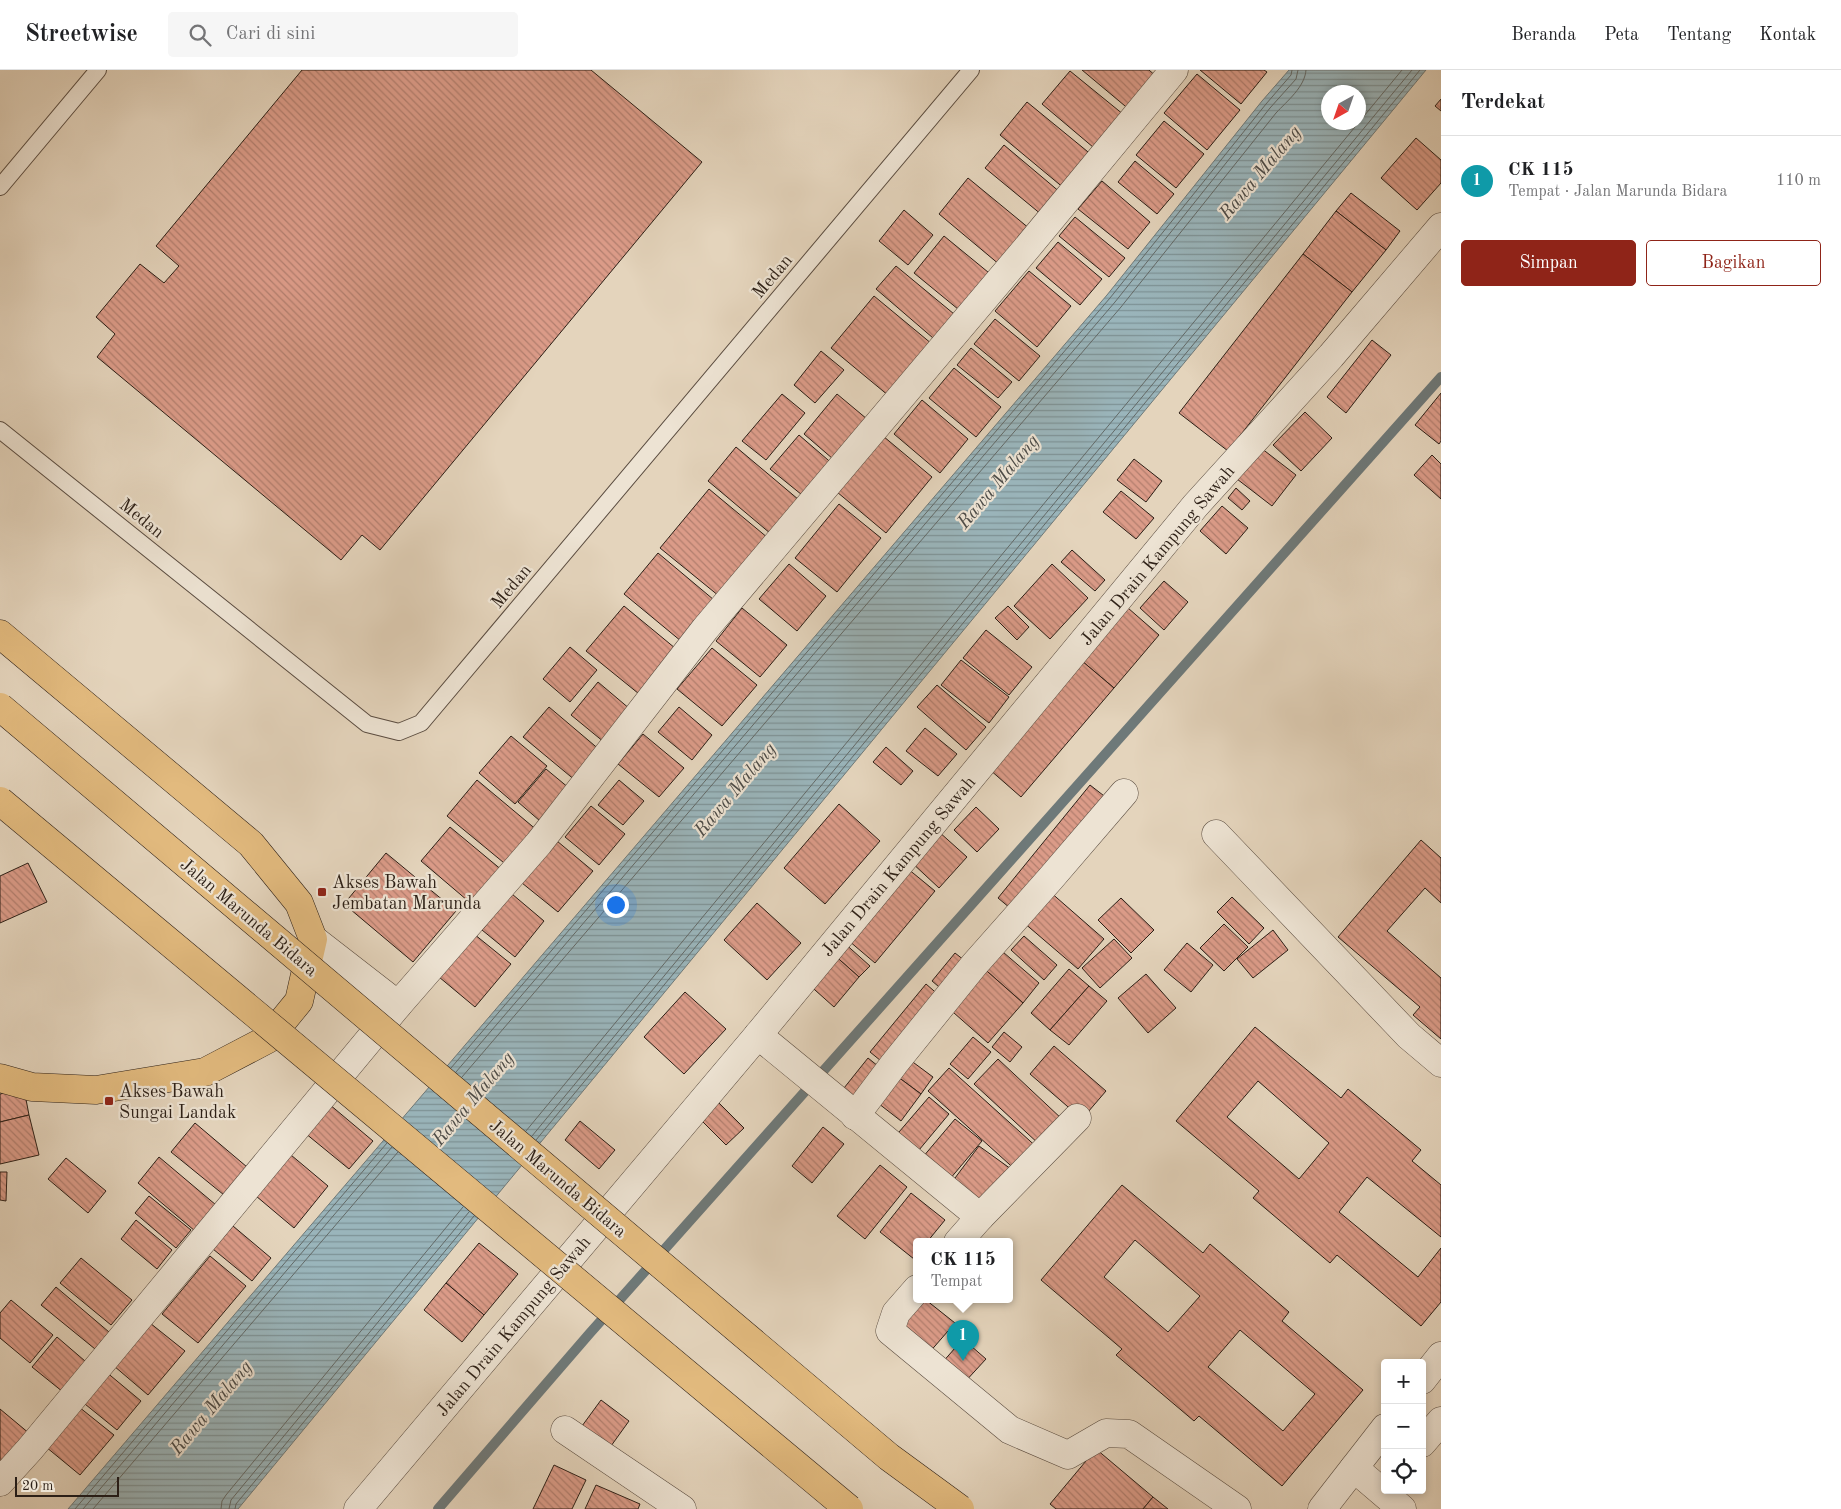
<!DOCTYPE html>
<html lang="id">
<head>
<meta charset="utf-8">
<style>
	:root { --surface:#fff; --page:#f6f6f6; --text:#202124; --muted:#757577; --line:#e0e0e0; --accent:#8f2418 }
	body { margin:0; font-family:"Old Standard TT",serif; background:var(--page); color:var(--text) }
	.controls { position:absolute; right:15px; bottom:15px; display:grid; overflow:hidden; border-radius:5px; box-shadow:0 2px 8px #0003 }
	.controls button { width:45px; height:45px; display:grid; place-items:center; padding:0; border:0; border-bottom:1px solid var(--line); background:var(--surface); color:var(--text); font:25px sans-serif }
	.compass { position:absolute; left:1321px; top:15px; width:45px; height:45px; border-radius:50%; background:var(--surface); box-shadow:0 2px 8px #0003; rotate:220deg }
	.scale { position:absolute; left:15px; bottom:12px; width:104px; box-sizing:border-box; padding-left:5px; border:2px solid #2c1f16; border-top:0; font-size:14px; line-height:18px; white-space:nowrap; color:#2c1f16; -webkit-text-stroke:4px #ede3d3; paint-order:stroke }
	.you { position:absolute; left:615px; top:834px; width:18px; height:18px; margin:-12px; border:4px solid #fff; border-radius:50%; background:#1a73e8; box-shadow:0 0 0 8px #1a73e833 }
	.badge { display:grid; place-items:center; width:32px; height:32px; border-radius:50%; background:var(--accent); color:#fff; font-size:16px; font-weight:700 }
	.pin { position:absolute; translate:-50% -41px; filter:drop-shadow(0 1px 2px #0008) }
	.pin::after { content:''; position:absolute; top:26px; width:18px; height:15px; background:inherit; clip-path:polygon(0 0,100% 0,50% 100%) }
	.popup { position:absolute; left:913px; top:1168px; width:100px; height:65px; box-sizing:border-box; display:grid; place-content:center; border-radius:5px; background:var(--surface); filter:drop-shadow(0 1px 4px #0005); font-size:16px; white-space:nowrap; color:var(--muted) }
	.popup b { font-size:19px; color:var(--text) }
	.popup::after { content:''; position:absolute; left:50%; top:100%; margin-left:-10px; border:10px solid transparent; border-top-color:var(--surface) }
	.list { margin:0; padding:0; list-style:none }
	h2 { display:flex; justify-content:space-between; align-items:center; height:65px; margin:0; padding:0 20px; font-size:21px }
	h2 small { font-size:16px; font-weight:400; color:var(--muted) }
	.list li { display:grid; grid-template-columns:32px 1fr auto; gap:15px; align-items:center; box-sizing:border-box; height:90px; padding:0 20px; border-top:1px solid var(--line) }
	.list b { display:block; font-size:19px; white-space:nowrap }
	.list p { margin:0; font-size:16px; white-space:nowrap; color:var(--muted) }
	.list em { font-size:16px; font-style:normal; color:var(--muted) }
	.actions { display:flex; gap:10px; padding:15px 20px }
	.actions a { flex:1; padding:11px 0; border:1px solid var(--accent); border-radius:5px; text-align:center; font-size:18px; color:var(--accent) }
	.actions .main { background:var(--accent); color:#fff }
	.icon { flex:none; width:28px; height:28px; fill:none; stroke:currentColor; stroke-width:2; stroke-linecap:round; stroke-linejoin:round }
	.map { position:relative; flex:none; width:1441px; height:1439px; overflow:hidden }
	header { display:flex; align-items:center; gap:30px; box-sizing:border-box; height:70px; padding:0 25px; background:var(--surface); border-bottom:1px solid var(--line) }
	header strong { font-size:24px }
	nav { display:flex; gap:28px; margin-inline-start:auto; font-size:18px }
	.search { width:350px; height:45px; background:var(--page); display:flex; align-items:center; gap:12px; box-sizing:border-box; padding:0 18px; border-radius:5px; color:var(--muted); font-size:19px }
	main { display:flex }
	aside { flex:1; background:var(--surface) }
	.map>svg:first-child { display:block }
</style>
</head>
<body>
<header>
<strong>Streetwise</strong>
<div class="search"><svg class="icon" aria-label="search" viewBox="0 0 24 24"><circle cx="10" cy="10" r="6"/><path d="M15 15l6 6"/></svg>Cari di sini</div>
<nav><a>Beranda</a><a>Peta</a><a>Tentang</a><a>Kontak</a></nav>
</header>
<main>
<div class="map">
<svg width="1441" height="1439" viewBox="0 0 1441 1439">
	<defs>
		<pattern id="water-rules" width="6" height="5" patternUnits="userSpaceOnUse" patternTransform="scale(1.25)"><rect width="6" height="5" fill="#9ab5bb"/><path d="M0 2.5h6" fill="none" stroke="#7e9397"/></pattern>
		<pattern id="building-back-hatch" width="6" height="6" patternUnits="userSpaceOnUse" patternTransform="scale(1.25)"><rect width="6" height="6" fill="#db9b88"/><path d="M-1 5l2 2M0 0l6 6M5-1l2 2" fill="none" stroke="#b27e6e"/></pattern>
	</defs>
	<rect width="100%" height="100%" fill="#e4d4bc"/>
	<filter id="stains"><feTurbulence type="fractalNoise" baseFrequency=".004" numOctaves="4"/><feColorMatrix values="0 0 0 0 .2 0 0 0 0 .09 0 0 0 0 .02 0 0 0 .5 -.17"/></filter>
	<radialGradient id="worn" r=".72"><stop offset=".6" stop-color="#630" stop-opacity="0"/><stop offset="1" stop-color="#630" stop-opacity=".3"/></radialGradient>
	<path fill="url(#water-rules)" stroke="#6e7979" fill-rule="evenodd" d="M1289,0H1426L238,1439H68L1107,225L1262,31ZM1328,22H1358V52H1328Z"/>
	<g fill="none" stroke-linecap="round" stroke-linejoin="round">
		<g stroke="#636a68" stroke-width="1">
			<polyline points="451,998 1110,228 1266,34 1291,5 1292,0"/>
			<polyline points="456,1002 1115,232 1270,38 1296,9 1298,0"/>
			<path d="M462,1007L1121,237L1276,43C1287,31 1305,17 1306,0"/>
			<polyline points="526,1061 1402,0"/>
			<polyline points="532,1066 1412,0"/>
			<polyline points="536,1070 1420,0"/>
			<polyline points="75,1439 387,1073"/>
			<polyline points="83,1439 392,1077"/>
			<polyline points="93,1439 398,1082"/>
			<polyline points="221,1439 222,1431 226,1425 463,1137"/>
			<polyline points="229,1439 231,1430 469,1142"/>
			<polyline points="235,1439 236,1434 474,1146"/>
		</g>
		<polyline stroke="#6e7979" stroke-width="10" points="438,1439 590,1263 1441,307"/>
	</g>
	<g fill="url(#building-back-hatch)" stroke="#2c1f16" fill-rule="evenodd">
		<polygon points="302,0 591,0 702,92 380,480 362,465 341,490 97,287 115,264 96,247 140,194 164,213 179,196 156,176"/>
		<polygon points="1082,0 1149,0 1158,8 1131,41"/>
		<polygon points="1200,0 1264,0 1267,2 1241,34"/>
		<polygon points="1070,1 1129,49 1100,83 1042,34"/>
		<polygon points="1197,4 1240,40 1207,80 1164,43"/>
		<polygon points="1441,29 1441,41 1435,36"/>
		<polygon points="1027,32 1093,86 1065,119 1000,65"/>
		<polygon points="1164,51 1204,84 1176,118 1136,85"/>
		<polygon points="1416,68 1441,90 1441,113 1417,140 1381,108"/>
		<polygon points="1004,75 1061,123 1042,145 985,98"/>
		<polygon points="1135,91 1174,124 1157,144 1118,112"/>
		<polygon points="968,108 1030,159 1000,195 939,144"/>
		<polygon points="1102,111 1150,152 1128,179 1078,139"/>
		<polygon points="1351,123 1400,161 1386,180 1336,141"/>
		<polygon points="904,140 933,165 908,195 879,171"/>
		<polygon points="1336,141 1386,180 1352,222 1303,184"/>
		<polygon points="1075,147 1125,188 1109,207 1059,166"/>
		<polygon points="944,166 994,207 964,244 914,203"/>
		<polygon points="1058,172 1102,209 1080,235 1036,198"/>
		<polygon points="1303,184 1352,222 1228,381 1179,343"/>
		<polygon points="896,196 954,244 933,268 876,219"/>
		<polygon points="1029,201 1071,236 1037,277 995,241"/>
		<polygon points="874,226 932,274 889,326 831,278"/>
		<polygon points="995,249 1040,286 1019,311 974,274"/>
		<polygon points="1372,270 1391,285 1346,343 1327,327"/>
		<polygon points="971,278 1012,312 998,328 957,295"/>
		<polygon points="821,281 844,300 815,333 794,315"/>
		<polygon points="954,298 1001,337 976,367 929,328"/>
		<polygon points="1441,323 1441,371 1439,374 1415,355"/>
		<polygon points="782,324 805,343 766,390 742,371"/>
		<polygon points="837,324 873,354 840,395 804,364"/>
		<polygon points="922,330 968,369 940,403 894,364"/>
		<polygon points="1305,342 1332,368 1301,401 1273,375"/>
		<polygon points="799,365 835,396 807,429 770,399"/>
		<polygon points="883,366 932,407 886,463 837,422"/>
		<polygon points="736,377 805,435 777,469 708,411"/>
		<polygon points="1261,378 1296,405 1272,436 1237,409"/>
		<polygon points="1432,385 1441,394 1441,429 1414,405"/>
		<polygon points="1134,389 1162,411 1146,432 1117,410"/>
		<polygon points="1236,418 1250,431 1242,440 1228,428"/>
		<polygon points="709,419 768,468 719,526 660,478"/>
		<polygon points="1121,421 1154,448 1136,469 1103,442"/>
		<polygon points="839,434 881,468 837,522 795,488"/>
		<polygon points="1222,436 1248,458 1226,484 1200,461"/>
		<polygon points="1072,480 1105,510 1095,521 1061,492"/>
		<polygon points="658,483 720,535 687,576 624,524"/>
		<polygon points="789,494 826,526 797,561 759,529"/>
		<polygon points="1052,494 1088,528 1050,569 1014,536"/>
		<polygon points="1164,511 1188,532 1164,560 1140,538"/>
		<polygon points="624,536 681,583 644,628 586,581"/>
		<polygon points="1008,536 1029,557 1017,570 995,548"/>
		<polygon points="742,538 787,575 760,607 716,571"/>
		<polygon points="1128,538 1159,565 1114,618 1082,591"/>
		<polygon points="986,560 1032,597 1009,625 963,588"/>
		<polygon points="570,577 597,600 570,632 543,609"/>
		<polygon points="712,578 757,615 722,656 677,619"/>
		<polygon points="961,590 1009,627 989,653 941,615"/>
		<polygon points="1082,591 1114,618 1021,727 989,699"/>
		<polygon points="598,612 637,645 610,677 571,645"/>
		<polygon points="937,615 986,657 966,680 917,637"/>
		<polygon points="549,637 601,681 576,711 523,667"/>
		<polygon points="679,637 712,665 692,690 658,662"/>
		<polygon points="925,658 957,684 938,706 906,681"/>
		<polygon points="643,664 684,698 659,727 618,694"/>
		<polygon points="511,666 547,696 515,734 479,703"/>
		<polygon points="886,677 913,701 901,715 873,692"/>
		<polygon points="546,699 575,723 547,757 518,732"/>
		<polygon points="477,710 538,761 509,797 447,746"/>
		<polygon points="619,710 644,731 623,755 598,735"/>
		<polygon points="1090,715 1108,729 1016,843 998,828"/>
		<polygon points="839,734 880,771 825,834 784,798"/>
		<polygon points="591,736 625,764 599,795 565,767"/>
		<polygon points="976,737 999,759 977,782 954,760"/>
		<polygon points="450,757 503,801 474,836 421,791"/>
		<polygon points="938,761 967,787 939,818 910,791"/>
		<polygon points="1421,770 1441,788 1441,833 1425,818 1387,861 1441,908 1441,969 1413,945 1420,937 1338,867"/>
		<polygon points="557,771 593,801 558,842 522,813"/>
		<polygon points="386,783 456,841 413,892 344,834"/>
		<polygon points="28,793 47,832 0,853 0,806"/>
		<polygon points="902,794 935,821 875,893 842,865"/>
		<polygon points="1049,821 1104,869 1078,899 1023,852"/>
		<polygon points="512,824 544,851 515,887 482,860"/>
		<polygon points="1232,827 1264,858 1249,874 1217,842"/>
		<polygon points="1121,828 1154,860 1131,883 1098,850"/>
		<polygon points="757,833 801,873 767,910 724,870"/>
		<polygon points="1224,854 1248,877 1224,901 1200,878"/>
		<polygon points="1273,860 1288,880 1253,908 1237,889"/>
		<polygon points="474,864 511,894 475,937 439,907"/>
		<polygon points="1024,866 1057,895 1044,910 1011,880"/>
		<polygon points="1114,869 1132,888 1100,918 1082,898"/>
		<polygon points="842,871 870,896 859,907 832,883"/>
		<polygon points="1187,873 1213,895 1191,922 1164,900"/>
		<polygon points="996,876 1039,913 1023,933 980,895"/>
		<polygon points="832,883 859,907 834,937 806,912"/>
		<polygon points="955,883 969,894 945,922 932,911"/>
		<polygon points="980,895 1023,933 988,973 945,935"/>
		<polygon points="1069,899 1089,916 1050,960 1031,943"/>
		<polygon points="1146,904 1176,938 1148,963 1118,928"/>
		<polygon points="926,914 941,927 886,995 870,982"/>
		<polygon points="1089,916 1107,931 1069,975 1050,960"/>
		<polygon points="685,922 726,959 684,1004 644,967"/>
		<path d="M1255,957L1341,1028L1348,1019L1421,1080L1412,1091L1441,1115V1167L1367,1107L1339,1142L1418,1207L1441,1178V1232L1421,1256L1337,1185L1330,1193L1253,1128L1259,1121L1176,1051ZM1258,1011L1329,1073L1299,1109L1227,1047Z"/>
		<polygon points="1004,962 1022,977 1010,992 992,977"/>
		<polygon points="973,967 991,982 968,1009 950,994"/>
		<polygon points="1054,976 1106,1021 1082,1049 1030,1004"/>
		<polygon points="906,987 933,1007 921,1024 894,1004"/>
		<polygon points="868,988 883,1000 855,1035 840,1023"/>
		<polygon points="998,989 1063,1050 1040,1075 974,1014"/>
		<polygon points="949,998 1040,1080 1019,1103 928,1021"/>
		<polygon points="894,1004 921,1024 901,1051 874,1030"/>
		<polygon points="24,1019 29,1045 0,1052 0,1024"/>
		<polygon points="929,1027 949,1044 914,1086 893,1069"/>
		<polygon points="717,1031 744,1058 726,1075 700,1049"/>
		<polygon points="329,1034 373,1071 349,1099 305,1063"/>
		<polygon points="29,1045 39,1085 0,1094 0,1052"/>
		<polygon points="955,1049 982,1071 944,1116 917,1094"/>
		<polygon points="580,1051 615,1080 599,1099 565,1070"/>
		<polygon points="195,1053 247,1097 224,1125 171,1082"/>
		<polygon points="823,1057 844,1074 812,1113 792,1096"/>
		<polygon points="979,1076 1011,1099 984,1136 952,1112"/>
		<polygon points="291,1085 328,1116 294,1158 256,1126"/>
		<polygon points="159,1087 216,1135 195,1161 138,1113"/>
		<polygon points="66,1088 106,1121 88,1143 48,1109"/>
		<polygon points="880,1095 907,1117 865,1169 837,1146"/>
		<polygon points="0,1102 7,1102 6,1131 0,1130"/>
		<path d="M1122,1115L1203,1183L1210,1174L1289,1242L1282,1251L1363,1320L1282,1416L1199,1346L1194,1351L1116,1285L1122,1279L1041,1210ZM1135,1170L1200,1226L1168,1262L1104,1207ZM1240,1260L1315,1324L1283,1361L1208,1297Z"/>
		<polygon points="911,1123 945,1150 927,1172 917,1172 917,1185 914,1189 880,1162"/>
		<polygon points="149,1126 191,1160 176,1178 135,1143"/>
		<polygon points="136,1150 172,1180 157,1199 121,1169"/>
		<polygon points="233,1156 271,1188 252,1211 213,1179"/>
		<polygon points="479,1173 518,1204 484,1245 446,1213"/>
		<polygon points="210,1186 246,1216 198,1273 162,1244"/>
		<polygon points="81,1188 132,1230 111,1255 60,1213"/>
		<polygon points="446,1213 484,1245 462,1272 424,1240"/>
		<polygon points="56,1217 109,1262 95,1279 41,1235"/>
		<polygon points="11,1230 53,1265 30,1293 0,1268 0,1243"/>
		<polygon points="917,1230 926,1230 955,1253 928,1284 893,1256"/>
		<polygon points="150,1253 185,1281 148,1325 114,1296"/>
		<polygon points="57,1267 92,1297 68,1326 32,1297"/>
		<polygon points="963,1269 986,1289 963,1314 941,1294"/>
		<polygon points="105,1301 141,1331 117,1360 80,1330"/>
		<polygon points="601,1330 629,1351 611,1376 582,1356"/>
		<polygon points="79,1337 114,1365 80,1405 46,1377"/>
		<polygon points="0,1339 30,1364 0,1400"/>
		<polygon points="1096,1379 1153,1427 1143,1439 1056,1439 1050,1434"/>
		<polygon points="554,1395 586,1410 572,1439 533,1439"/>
		<polygon points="596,1415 640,1434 638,1439 585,1439"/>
		<polygon points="1153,1427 1168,1439 1143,1439"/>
	</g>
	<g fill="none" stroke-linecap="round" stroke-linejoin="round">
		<g stroke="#5a4c40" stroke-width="18">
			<g id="lane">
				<polyline points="0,117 98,0"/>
				<polyline points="0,360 367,654 399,662 421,653 971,0"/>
			</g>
		</g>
		<g stroke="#5a4c40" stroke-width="29">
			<g id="street">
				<polyline points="1216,764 1409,966 1441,993"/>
				<polyline points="313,869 398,935"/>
				<polyline points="758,965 980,1147 958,1172"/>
				<polyline points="855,1046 894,994 974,895 1051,808 1124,723"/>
				<polyline points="980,1147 1077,1048"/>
				<polyline points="917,1219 896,1243 890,1261 1010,1360 1068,1385 1106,1363 1129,1364 1237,1439"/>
				<polyline points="1422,1310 1441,1286"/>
				<polyline points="565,1360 682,1439"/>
				<polyline points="1422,1373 1441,1351"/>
				<polyline points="1354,1398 1402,1439"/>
				<polyline points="0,1412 30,1379 398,935 539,773 705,559 1026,179 1174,0"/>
				<polyline points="358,1439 758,965 1195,436 1331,286 1441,157"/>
				<polyline points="1322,1439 1385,1358"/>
			</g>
		</g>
		<g stroke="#2c1f16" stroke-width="29">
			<polyline id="primary" points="0,564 251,774 299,833 313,869 299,931 268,969 205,1002 96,1020 32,1017 0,1008"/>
		</g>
		<use href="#lane" stroke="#ede3d3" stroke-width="16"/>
		<use href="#street" stroke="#ede3d3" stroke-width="28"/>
		<use href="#primary" stroke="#e2ba7e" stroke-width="28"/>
		<g stroke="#2c1f16" stroke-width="29" stroke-linecap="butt">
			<g id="primary-bridge">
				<polyline points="0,637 889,1387 960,1439"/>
				<polyline points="0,731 849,1439"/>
			</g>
		</g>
		<use href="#primary-bridge" stroke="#e2ba7e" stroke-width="28"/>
	</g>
	<g fill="#8f2418" stroke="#ede3d3" stroke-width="2">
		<rect x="317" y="817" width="10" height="10" rx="2.5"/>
		<rect x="104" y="1026" width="10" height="10" rx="2.5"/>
	</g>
	<g text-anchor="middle" stroke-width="4.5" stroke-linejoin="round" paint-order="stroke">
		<g font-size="18" fill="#2c1f16" stroke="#ede3d3">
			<text transform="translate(772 206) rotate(-50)" y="6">Medan</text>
			<text transform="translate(142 448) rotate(39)" y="6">Medan</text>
			<text transform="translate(1157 485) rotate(-50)" y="6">Jalan Drain Kampung Sawah</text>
			<text transform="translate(511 516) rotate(-50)" y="6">Medan</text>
			<text transform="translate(898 796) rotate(-50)" y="6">Jalan Drain Kampung Sawah</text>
			<text transform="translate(249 847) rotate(40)" y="6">Jalan Marunda Bidara</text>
			<text transform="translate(558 1108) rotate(40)" y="6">Jalan Marunda Bidara</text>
			<text transform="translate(513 1256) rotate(-50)" y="6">Jalan Drain Kampung Sawah</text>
		</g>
		<g font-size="18" fill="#2c1f16" stroke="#ede3d3" text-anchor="start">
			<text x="332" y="818">Akses Bawah<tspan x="332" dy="21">Jembatan Marunda</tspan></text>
			<text x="119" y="1027">Akses Bawah<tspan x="119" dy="21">Sungai Landak</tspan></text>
		</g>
		<g font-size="19" font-style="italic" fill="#4d4c48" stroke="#ede3d3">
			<text transform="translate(1259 102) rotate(-50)" y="7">Rawa Malang</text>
			<text transform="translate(997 411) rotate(-50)" y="7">Rawa Malang</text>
			<text transform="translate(734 719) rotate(-50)" y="7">Rawa Malang</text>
			<text transform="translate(472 1028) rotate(-50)" y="7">Rawa Malang</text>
			<text transform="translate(210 1337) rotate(-50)" y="7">Rawa Malang</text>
		</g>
	</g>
	<rect width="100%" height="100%" filter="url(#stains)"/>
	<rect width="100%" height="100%" fill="url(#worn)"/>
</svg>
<div class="controls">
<button>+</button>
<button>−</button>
<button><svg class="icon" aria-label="locate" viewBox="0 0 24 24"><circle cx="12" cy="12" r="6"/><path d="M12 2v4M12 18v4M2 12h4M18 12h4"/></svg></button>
</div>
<svg class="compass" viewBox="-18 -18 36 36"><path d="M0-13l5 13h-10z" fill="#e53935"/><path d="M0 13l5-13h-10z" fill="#757577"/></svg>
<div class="scale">20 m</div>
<div class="you"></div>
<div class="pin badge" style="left:963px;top:1291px;background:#0f9aa8">1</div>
<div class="popup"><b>CK 115</b>Tempat</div>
</div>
<aside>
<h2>Terdekat<small></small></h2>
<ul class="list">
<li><span class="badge" style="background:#0f9aa8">1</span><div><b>CK 115</b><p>Tempat · Jalan Marunda Bidara</p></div><em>110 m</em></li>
</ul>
<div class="actions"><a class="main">Simpan</a><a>Bagikan</a></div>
</aside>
</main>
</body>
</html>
